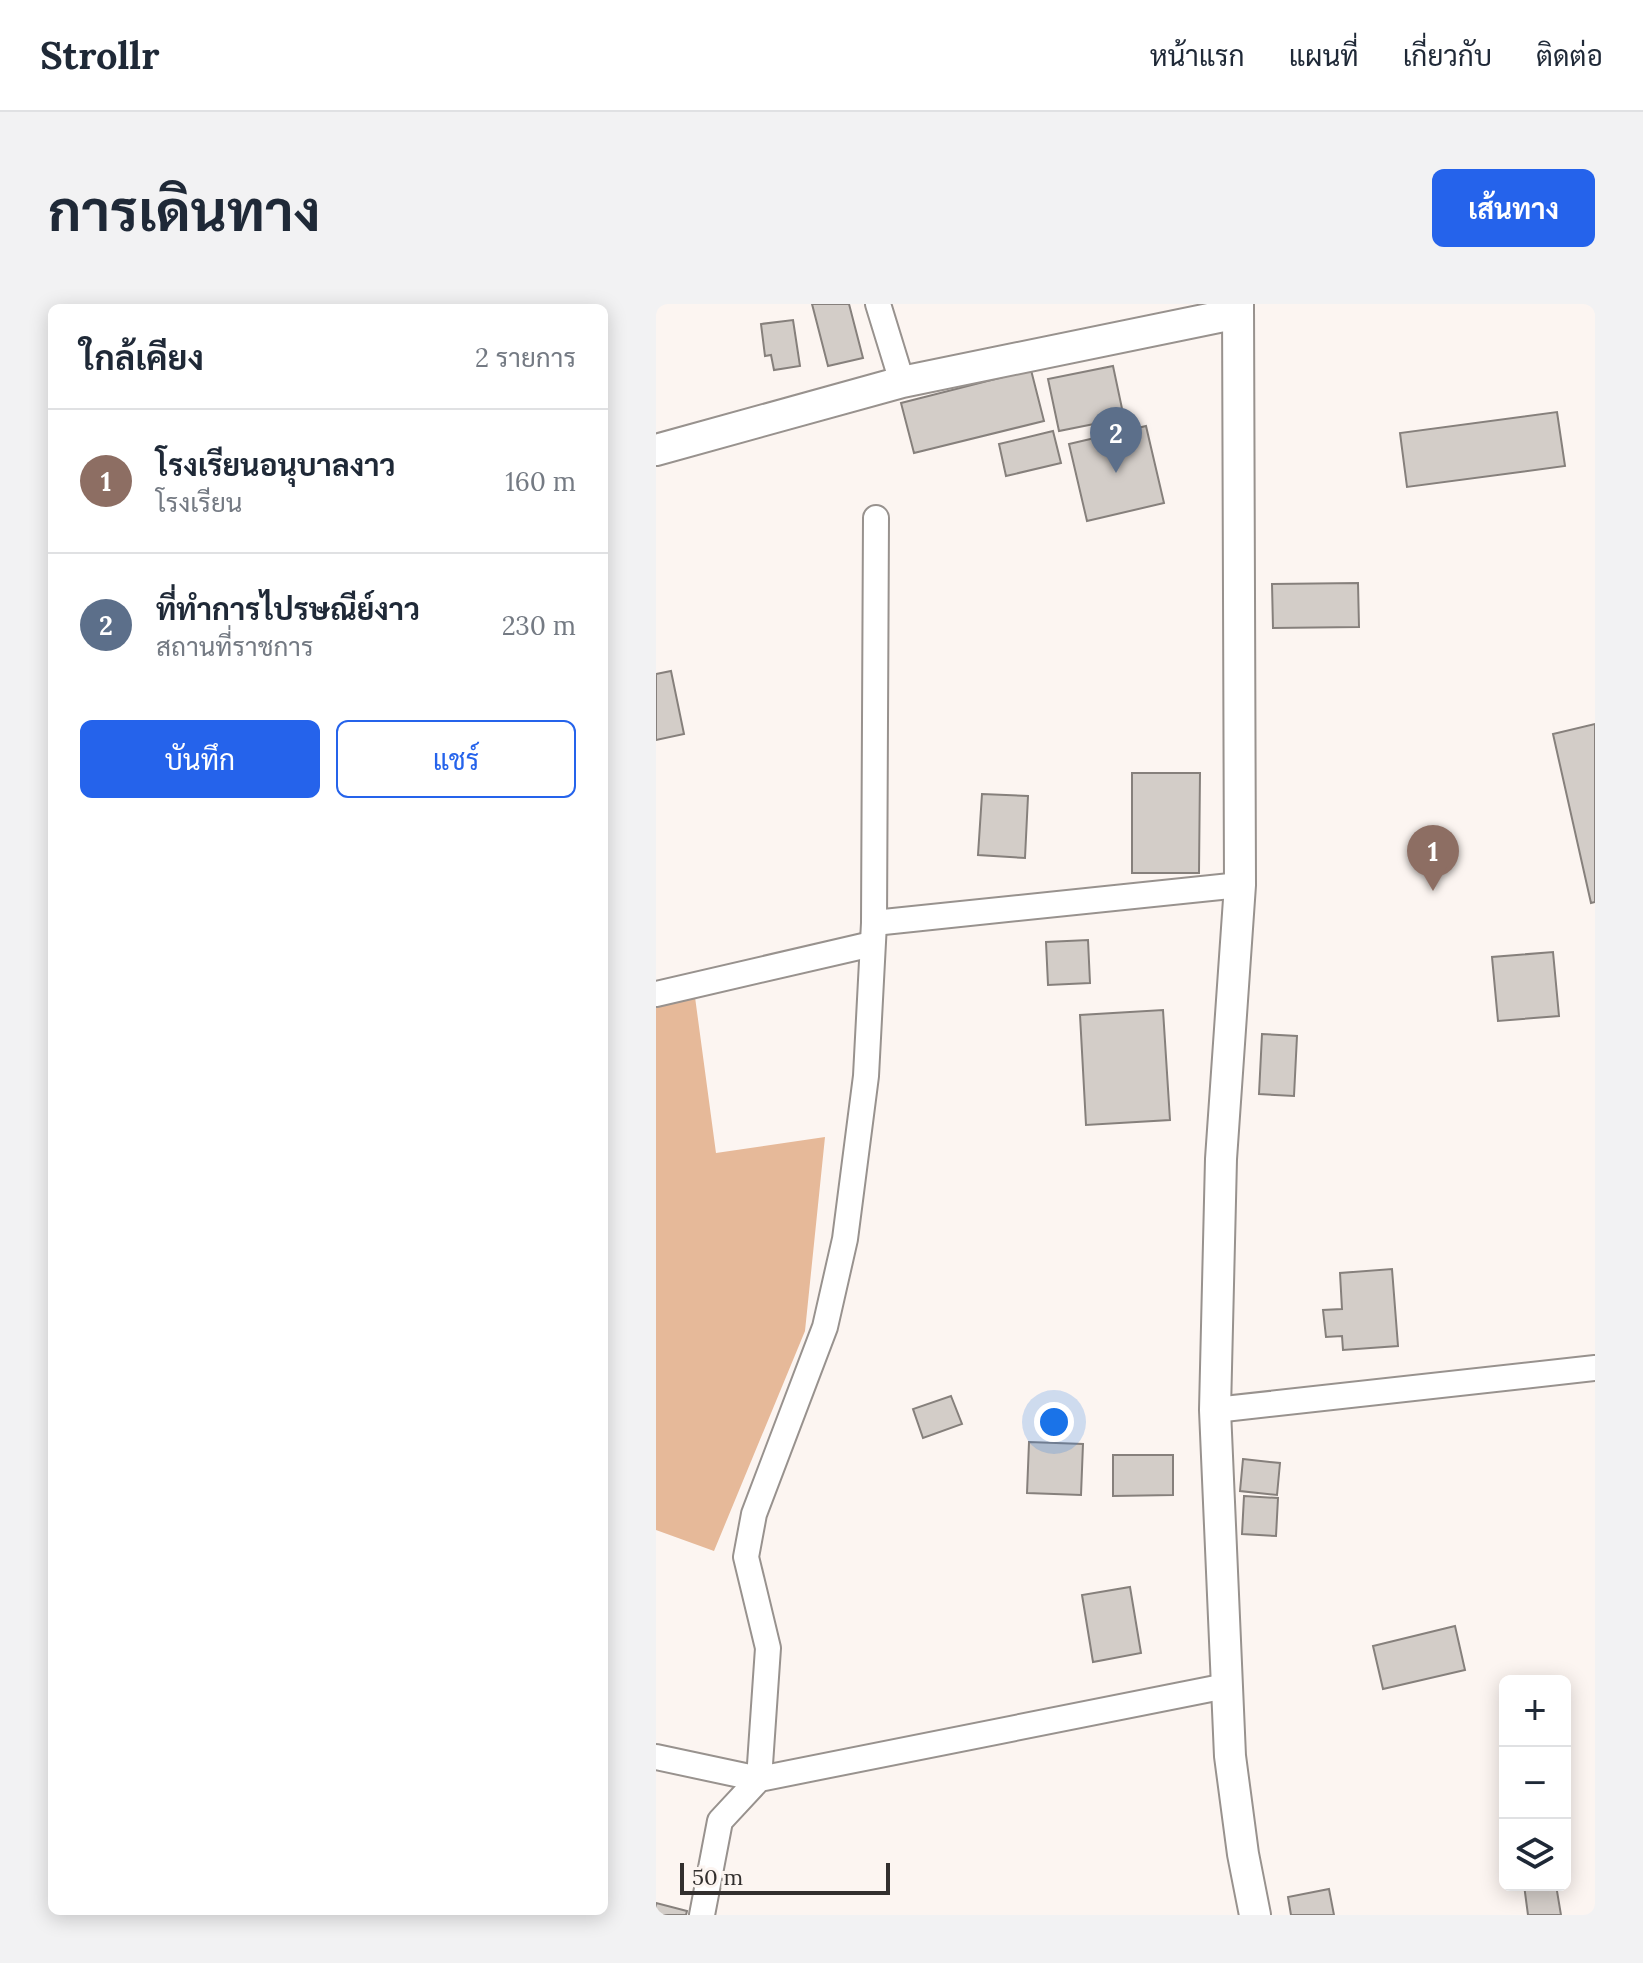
<!DOCTYPE html>
<html lang="th">
<head>
<meta charset="utf-8">
<style>
	:root { --surface:#fff; --page:#f2f2f3; --text:#1f2937; --muted:#747a83; --line:#e0e1e3; --accent:#2563eb }
	body { margin:0; font-family:Lora,Sarabun,serif; background:var(--page); color:var(--text) }
	.controls { position:absolute; right:24px; bottom:24px; display:grid; overflow:hidden; border-radius:12px; box-shadow:0 4px 20px #0003 }
	.controls button { width:72px; height:72px; display:grid; place-items:center; padding:0; border:0; border-bottom:2px solid var(--line); background:var(--surface); color:var(--text); font:40px sans-serif }
	.scale { position:absolute; left:24px; bottom:20px; width:210px; box-sizing:border-box; padding-left:8px; border:4px solid #322f2e; border-top:0; font-size:22px; line-height:28px; white-space:nowrap; color:#322f2e; -webkit-text-stroke:6px #fcf5f1; paint-order:stroke }
	.you { position:absolute; left:398px; top:1118px; width:28px; height:28px; margin:-20px; border:6px solid #fff; border-radius:50%; background:#1a73e8; box-shadow:0 0 0 12px #1a73e833 }
	.badge { display:grid; place-items:center; width:52px; height:52px; border-radius:50%; background:var(--accent); color:#fff; font-size:26px; font-weight:700 }
	.pin { position:absolute; translate:-50% -66px; filter:drop-shadow(0 2px 4px #0008) }
	.pin::after { content:''; position:absolute; top:42px; width:28px; height:24px; background:inherit; clip-path:polygon(0 0,100% 0,50% 100%) }
	.list { margin:0; padding:0; list-style:none }
	h2 { display:flex; justify-content:space-between; align-items:center; height:104px; margin:0; padding:0 32px; font-size:34px }
	h2 small { font-size:26px; font-weight:400; color:var(--muted) }
	.list li { display:grid; grid-template-columns:52px 1fr auto; gap:24px; align-items:center; box-sizing:border-box; height:144px; padding:0 32px; border-top:2px solid var(--line) }
	.list b { display:block; font-size:30px; white-space:nowrap }
	.list p { margin:0; font-size:26px; white-space:nowrap; color:var(--muted) }
	.list em { font-size:26px; font-style:normal; color:var(--muted) }
	.actions { display:flex; gap:16px; padding:24px 32px }
	.actions a { flex:1; padding:18px 0; border:2px solid var(--accent); border-radius:12px; text-align:center; font-size:28px; color:var(--accent) }
	.actions .main { background:var(--accent); color:#fff }
	.icon { flex:none; width:44px; height:44px; fill:none; stroke:currentColor; stroke-width:2; stroke-linecap:round; stroke-linejoin:round }
	.map { position:relative; flex:none; width:939px; height:1611px; overflow:hidden; border-radius:12px }
	header { display:flex; align-items:center; gap:48px; box-sizing:border-box; height:112px; padding:0 40px; background:var(--surface); border-bottom:2px solid var(--line) }
	header strong { font-size:38px }
	nav { display:flex; gap:44px; margin-inline-start:auto; font-size:28px }
	.intro { display:flex; align-items:center; justify-content:space-between; box-sizing:border-box; height:192px; padding:0 48px }
	h1 { margin:0; font-size:56px }
	.button { padding:20px 36px; border-radius:12px; background:var(--accent); color:#fff; font-size:28px; font-weight:700 }
	main { display:flex; gap:48px; padding:0 48px }
	aside { flex:1; background:var(--surface); border-radius:12px; box-shadow:0 4px 20px #0003 }
	.map>svg:first-child { display:block }
</style>
</head>
<body>
<header>
<strong>Strollr</strong>
<nav><a>หน้าแรก</a><a>แผนที่</a><a>เกี่ยวกับ</a><a>ติดต่อ</a></nav>
</header>
<div class="intro"><h1>การเดินทาง</h1><a class="button">เส้นทาง</a></div>
<main>
<aside>
<h2>ใกล้เคียง<small>2 รายการ</small></h2>
<ul class="list">
<li><span class="badge" style="background:#8d6e63">1</span><div><b>โรงเรียนอนุบาลงาว</b><p>โรงเรียน</p></div><em>160 m</em></li>
<li><span class="badge" style="background:#5c6f8a">2</span><div><b>ที่ทำการไปรษณีย์งาว</b><p>สถานที่ราชการ</p></div><em>230 m</em></li>
</ul>
<div class="actions"><a class="main">บันทึก</a><a>แชร์</a></div>
</aside>
<div class="map">
<svg width="939" height="1611" viewBox="0 0 939 1611">
	<rect width="100%" height="100%" fill="#fcf5f1"/>
	<polygon fill="#e6b999" points="39,693 60,849 169,833 149,1027 58,1247 0,1226 0,703"/>
	<g fill="#d3cdc8" stroke="#86807c" stroke-width="2">
		<polygon points="156,0 193,0 207,54 172,62"/>
		<polygon points="137,16 144,62 118,66 115,51 109,52 105,20"/>
		<polygon points="457,62 468,114 403,127 392,75"/>
		<polygon points="375,66 388,117 258,149 245,99"/>
		<polygon points="901,108 909,162 751,183 744,129"/>
		<polygon points="490,122 508,199 431,217 413,140"/>
		<polygon points="397,127 405,159 350,172 343,140"/>
		<polygon points="702,279 703,323 617,324 616,280"/>
		<polygon points="15,367 28,430 0,436 0,370"/>
		<polygon points="939,420 939,598 935,599 897,430"/>
		<polygon points="476,469 544,469 543,569 476,569"/>
		<polygon points="326,490 372,492 369,554 322,551"/>
		<polygon points="432,636 434,679 392,681 390,638"/>
		<polygon points="897,648 903,712 842,717 836,653"/>
		<polygon points="507,706 514,816 430,821 424,711"/>
		<polygon points="606,730 641,732 638,792 603,790"/>
		<polygon points="736,965 742,1042 687,1046 686,1032 670,1033 667,1006 686,1005 684,969"/>
		<polygon points="295,1092 306,1120 267,1134 257,1105"/>
		<polygon points="373,1138 427,1140 425,1191 371,1189"/>
		<polygon points="457,1151 517,1151 517,1191 457,1192"/>
		<polygon points="587,1155 624,1159 621,1191 584,1187"/>
		<polygon points="588,1192 622,1194 620,1232 586,1230"/>
		<polygon points="474,1283 485,1349 437,1358 426,1291"/>
		<polygon points="799,1322 809,1366 727,1385 717,1342"/>
		<polygon points="868,1581 900,1581 905,1611 872,1611"/>
		<polygon points="673,1585 678,1611 635,1611 632,1593"/>
		<polygon points="0,1599 31,1607 30,1611 0,1611"/>
	</g>
	<g fill="none" stroke-linecap="round" stroke-linejoin="round">
		<g stroke="#98928e" stroke-width="28">
			<g id="minor">
				<polyline points="222,0 246,78"/>
				<polyline points="218,619 584,581"/>
				<polyline points="0,690 216,640"/>
				<polyline points="559,1106 939,1064"/>
				<polyline points="0,1453 103,1475 112,1344 90,1253 98,1210 169,1023 189,935 210,772 218,619 220,214"/>
				<polyline points="46,1611 64,1517 103,1475 570,1382"/>
			</g>
		</g>
		<g stroke="#98928e" stroke-width="34">
			<g id="tertiary">
				<polyline points="582,0 584,581 565,855 559,1106 574,1452 587,1550 599,1611"/>
				<polyline points="0,146 246,78 582,9"/>
			</g>
		</g>
		<use href="#minor" stroke="#fff" stroke-width="24"/>
		<use href="#tertiary" stroke="#fff" stroke-width="30"/>
	</g>
</svg>
<div class="controls">
<button>+</button>
<button>−</button>
<button><svg class="icon" aria-label="layers" viewBox="0 0 24 24"><path d="M12 4l9 5-9 5-9-5zM3 14l9 5 9-5"/></svg></button>
</div>
<div class="scale">50 m</div>
<div class="you"></div>
<div class="pin badge" style="left:777px;top:587px;background:#8d6e63">1</div>
<div class="pin badge" style="left:460px;top:169px;background:#5c6f8a">2</div>
</div>
</main>
</body>
</html>
